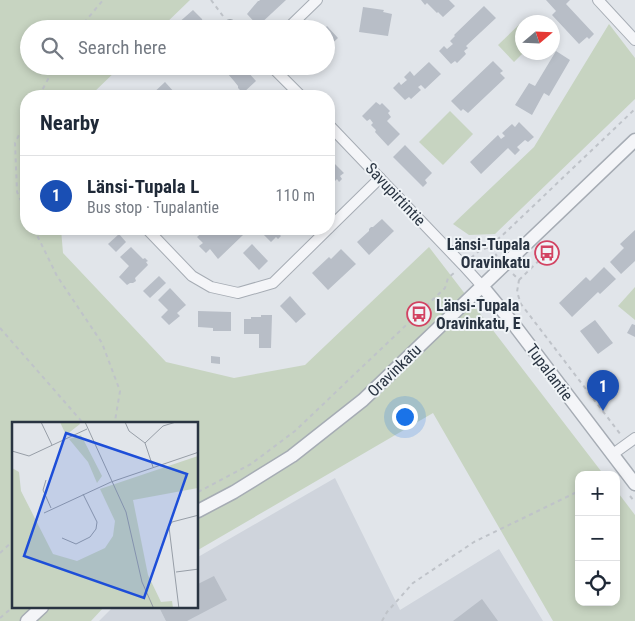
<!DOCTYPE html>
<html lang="en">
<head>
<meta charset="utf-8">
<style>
	:root { --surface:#fff; --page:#f2f2f3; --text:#1f2937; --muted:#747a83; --line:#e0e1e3; --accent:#d24362 }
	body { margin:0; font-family:"Roboto Condensed",sans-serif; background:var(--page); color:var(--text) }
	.controls { position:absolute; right:15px; bottom:15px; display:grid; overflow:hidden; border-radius:10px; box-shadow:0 2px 8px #0003 }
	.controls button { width:45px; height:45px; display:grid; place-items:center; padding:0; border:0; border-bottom:1px solid var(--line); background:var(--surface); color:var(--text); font:25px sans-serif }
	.compass { position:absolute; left:515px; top:15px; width:45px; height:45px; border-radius:50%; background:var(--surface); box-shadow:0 2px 8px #0003; rotate:71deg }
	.you { position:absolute; left:404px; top:416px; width:18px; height:18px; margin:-12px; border:4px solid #fff; border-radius:50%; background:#1a73e8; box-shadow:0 0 0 8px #1a73e833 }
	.badge { display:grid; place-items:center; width:32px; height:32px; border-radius:50%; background:var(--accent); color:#fff; font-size:16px; font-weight:700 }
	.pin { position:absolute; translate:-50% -41px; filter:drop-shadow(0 1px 2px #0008) }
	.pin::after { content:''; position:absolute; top:26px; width:18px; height:15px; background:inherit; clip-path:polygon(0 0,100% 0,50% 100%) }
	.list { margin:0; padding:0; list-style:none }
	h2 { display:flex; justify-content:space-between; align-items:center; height:65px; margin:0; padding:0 20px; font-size:21px }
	h2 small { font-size:16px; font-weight:400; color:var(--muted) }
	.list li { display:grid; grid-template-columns:32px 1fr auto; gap:15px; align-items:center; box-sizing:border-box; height:80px; padding:0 20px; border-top:1px solid var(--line) }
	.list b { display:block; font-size:19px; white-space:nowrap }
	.list p { margin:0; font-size:16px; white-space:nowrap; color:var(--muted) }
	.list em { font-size:16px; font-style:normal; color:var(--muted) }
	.icon { flex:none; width:28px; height:28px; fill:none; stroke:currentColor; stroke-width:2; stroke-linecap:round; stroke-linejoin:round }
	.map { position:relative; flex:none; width:635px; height:621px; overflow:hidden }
	.search { position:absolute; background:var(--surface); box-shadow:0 2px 8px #0003; left:20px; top:20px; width:315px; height:55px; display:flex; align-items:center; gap:12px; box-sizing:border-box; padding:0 18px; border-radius:28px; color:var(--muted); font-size:19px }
	.panel { position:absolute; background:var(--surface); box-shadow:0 2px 8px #0003; left:20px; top:90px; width:315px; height:145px; border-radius:20px }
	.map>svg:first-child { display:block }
</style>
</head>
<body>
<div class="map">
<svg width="635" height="621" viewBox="0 0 635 621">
	<rect width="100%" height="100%" fill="#e1e5ea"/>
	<polygon fill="#cfd4dc" points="335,478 400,610 499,549 543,621 99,621 113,607 198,607 198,557"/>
	<g fill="#c7d4c1">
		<polygon points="0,0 190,0 160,29 29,29 29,66 121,66 90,96 26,96 26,229 61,229 63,253 166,362 234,378 305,365 429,247 604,475 579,475 579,602 616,602 616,490 635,515 635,621 553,621 433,413 198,550 198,424 14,424 14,607 104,607 91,621 0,621"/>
		<polygon points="526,18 531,22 522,22 523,53 514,62 498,45"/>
		<polygon points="609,24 635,58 635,99 495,234 469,235 453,224 534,147"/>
		<polygon points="450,111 473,134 443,165 419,142"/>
		<polygon points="635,287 635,320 618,306"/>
	</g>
	<g fill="#b8bec7">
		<polygon points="259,0 286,0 258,26 247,14 258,1 260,1"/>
		<polygon points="421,0 449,0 455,6 443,17 438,12 437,13 427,3 425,5"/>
		<polygon points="546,0 570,0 566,4 594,34 589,39 587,37 579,44 552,15 556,11"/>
		<polygon points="484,6 496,18 466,46 468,48 464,51 466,54 457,63 455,61 451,64 439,51 444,46 447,49 453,44 450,41 455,36 454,35"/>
		<polygon points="363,7 384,10 383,12 392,14 388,36 359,32"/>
		<polygon points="193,10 202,19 203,23 208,29 184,29 182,27 181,28 177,24"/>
		<polygon points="327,26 338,38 326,49 326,29 324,29"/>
		<polygon points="556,51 570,60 549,96 544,93 532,115 515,105 529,83 535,86"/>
		<polygon points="493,61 503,71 500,73 505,78 468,113 463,109 461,111 451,101"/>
		<polygon points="429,62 441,74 425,89 421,85 418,87 421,90 411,99 409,97 405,100 393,88 399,82 401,85 407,80 404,77 410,71 414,76"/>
		<polygon points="221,66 246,66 248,68 246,70 256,81 243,93 238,88 238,86 234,81"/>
		<polygon points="165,82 175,93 172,96 150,96"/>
		<polygon points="376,102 380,105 382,103 390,111 388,113 391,117 387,121 400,134 388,146 375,132 376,130 371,125 373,123 370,119 367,121 362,116"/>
		<polygon points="519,122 534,137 528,142 525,140 517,147 520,150 515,155 508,148 481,174 470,162 498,135 501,139 505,136 502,133 512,124 515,127"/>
		<polygon points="405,145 432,173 425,180 427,183 423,187 393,157"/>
		<polygon points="331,160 344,173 340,176 342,179 339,182 337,179 329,187 329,162"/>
		<polygon points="382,219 394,231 369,255 357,242 369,231 369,229 371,227 373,227"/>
		<polygon points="206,229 210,229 214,233 218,229 238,229 243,235 218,259 210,249 206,253 199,246 203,243 197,237"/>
		<polygon points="262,229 285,229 279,234 281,236 278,239 276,237 271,242 260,231"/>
		<polygon points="635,230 635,261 621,274 610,262 624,248 620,244"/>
		<polygon points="119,234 126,242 116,252 108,244"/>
		<polygon points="252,244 268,261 259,270 243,253"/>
		<polygon points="131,247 143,259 145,258 148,261 146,262 148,265 135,278 136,281 133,283 130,283 127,285 119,277 129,266 120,257"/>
		<polygon points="341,249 356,264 328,290 312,273 329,257 331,259"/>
		<polygon points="604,267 616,279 600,294 598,292 572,317 559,303 586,277 590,281"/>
		<polygon points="159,276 166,283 150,298 143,291"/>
		<polygon points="170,288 186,305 177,313 180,316 169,325 161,317 168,310 158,300"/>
		<polygon points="290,296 306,314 296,323 280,306"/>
		<polygon points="198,311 231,312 231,331 213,331 213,328 198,327"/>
		<polygon points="261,315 272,315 271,348 259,348 259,334 244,334 244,319 251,319 251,317 261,317"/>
		<polygon points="595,320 613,343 598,354 580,331"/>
		<polygon points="632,324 635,325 635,337 627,333"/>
		<polygon points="211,356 220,357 220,364 211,363"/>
		<polygon points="214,576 227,600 187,621 166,621 159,607 198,607 198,584"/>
		<polygon points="482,599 498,621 453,621"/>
	</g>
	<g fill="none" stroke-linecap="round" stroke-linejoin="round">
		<g stroke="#a6acb4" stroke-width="12">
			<g id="minor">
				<polyline points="598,0 635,40"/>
				<polyline points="230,25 234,29"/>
				<polyline points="287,29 317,0"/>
				<polyline points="271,66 301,96"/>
				<polyline points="329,125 463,265 482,286"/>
				<polyline points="329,228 380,178"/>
				<polyline points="147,229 192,276 211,287 238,293 273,283 328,229"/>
				<polyline points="613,454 635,438"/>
			</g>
		</g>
		<g stroke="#a6acb4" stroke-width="15">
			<g id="tertiary">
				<polyline points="482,286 515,326 635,484"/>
				<polyline points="198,511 234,492 292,456 363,400 635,140"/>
				<polyline points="27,621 42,607"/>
			</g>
		</g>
		<g stroke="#bfc3c9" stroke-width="2" stroke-dasharray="4 4" stroke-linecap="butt">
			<polyline points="211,0 223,16"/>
			<polyline points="79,29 103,0"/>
			<polyline points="39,96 55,66"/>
			<polyline points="26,121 15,143 17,192 26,212"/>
			<polyline points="34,229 57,276 102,343 120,391 115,421 114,424"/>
			<polyline points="490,248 497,256"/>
			<polyline points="471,258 479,251 489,247 507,231 635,109"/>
			<polyline points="513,274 519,280 517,292 521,304 621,435"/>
			<polyline points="519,280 553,247"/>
			<polyline points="0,328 84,424"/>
			<polyline points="198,492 251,464 295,431 445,288 448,278 454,273"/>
			<polyline points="630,496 635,502"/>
			<polyline points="0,553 14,540"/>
			<polyline points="0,618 14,606"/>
			<polyline points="382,621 387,612 413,583 474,542 579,491"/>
		</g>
		<use href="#minor" stroke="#f4f5f8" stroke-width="10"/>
		<use href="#tertiary" stroke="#f4f5f8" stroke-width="12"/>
	</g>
	<defs>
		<g id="bus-ring" transform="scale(1.25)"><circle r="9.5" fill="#f0f4f7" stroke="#d24362" stroke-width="1.5"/><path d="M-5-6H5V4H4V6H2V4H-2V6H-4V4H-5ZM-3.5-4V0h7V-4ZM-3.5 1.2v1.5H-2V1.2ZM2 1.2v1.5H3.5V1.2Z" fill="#d24362"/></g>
	</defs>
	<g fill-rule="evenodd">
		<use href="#bus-ring" x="547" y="253"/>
		<use href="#bus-ring" x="419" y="314"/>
	</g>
	<g text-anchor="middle" stroke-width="4" stroke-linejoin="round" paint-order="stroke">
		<g font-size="16" fill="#293442" stroke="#f0f4f7">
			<text transform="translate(396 194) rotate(47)" y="6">Savupirtintie</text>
			<text transform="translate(394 370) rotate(-44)" y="6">Oravinkatu</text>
			<text transform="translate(550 372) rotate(53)" y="6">Tupalantie</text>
		</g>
		<g font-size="16" font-weight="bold" fill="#293442" stroke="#f0f4f7" text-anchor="end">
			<text x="530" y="250">Länsi-Tupala<tspan x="530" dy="18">Oravinkatu</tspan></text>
			<text x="436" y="311" text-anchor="start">Länsi-Tupala<tspan x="436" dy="18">Oravinkatu, E</tspan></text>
		</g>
	</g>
	<g transform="translate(12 422)">
		<rect width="186" height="186" fill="#e1e5ea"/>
		<path d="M48,0H67L68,2L54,13ZM69,13L90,54L85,61L76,40L57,17ZM186,34V66L121,78L136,153L149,180L160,179L161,186H0V46L7,50L9,69L41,132L65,139L93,126L101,114L103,99L88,67Z" fill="#c7d4c1"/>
		<path fill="none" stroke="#979ea7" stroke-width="1" d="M29,0L40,23M73,0L114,90L130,160L142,187M113,0L117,9L133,21L141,45M133,21L151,4L164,0M0,29L17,34L75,7M34,58L31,68L39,86M32,91L99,60L187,30M50,116L64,122L78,115L84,107L85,100L71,72M164,150L187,147M167,187L157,105L160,100L187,93"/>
		<path fill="#1d4ed8" fill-opacity="0.15" stroke="#1d4ed8" stroke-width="2.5" d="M54,11L175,52L132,176L12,134Z"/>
		<rect width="186" height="186" fill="none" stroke="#293442" stroke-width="2.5"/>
	</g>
</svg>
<div class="controls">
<button>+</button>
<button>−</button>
<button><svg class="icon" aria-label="locate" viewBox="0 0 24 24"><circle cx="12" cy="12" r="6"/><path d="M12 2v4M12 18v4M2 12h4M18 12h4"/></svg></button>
</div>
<svg class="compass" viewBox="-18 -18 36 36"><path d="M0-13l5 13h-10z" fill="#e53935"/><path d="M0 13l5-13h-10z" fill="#747a83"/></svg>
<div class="you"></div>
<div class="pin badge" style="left:603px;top:411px;background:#1a4fb4">1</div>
<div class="search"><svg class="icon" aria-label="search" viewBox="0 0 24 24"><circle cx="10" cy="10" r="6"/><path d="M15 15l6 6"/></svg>Search here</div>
<section class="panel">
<h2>Nearby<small></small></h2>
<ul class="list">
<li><span class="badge" style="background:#1a4fb4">1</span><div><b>Länsi-Tupala L</b><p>Bus stop · Tupalantie</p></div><em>110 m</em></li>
</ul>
</section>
</div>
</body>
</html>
